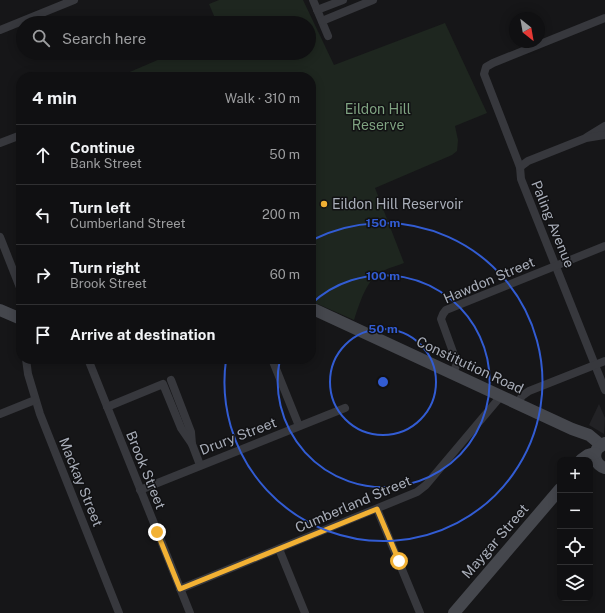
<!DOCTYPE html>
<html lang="en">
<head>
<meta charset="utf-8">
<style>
	:root { --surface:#101012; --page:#19191b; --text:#f1f3f6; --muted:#9c9d9f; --line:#303032 }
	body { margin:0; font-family:"Public Sans",sans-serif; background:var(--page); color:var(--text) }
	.controls { position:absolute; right:12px; bottom:12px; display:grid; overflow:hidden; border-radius:8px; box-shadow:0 2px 10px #0003 }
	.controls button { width:36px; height:36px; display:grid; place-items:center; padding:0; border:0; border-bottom:1px solid var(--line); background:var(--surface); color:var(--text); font:20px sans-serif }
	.compass { position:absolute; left:509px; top:12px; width:36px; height:36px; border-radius:50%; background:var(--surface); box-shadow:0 2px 10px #0003; rotate:149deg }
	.stop { position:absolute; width:12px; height:12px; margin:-9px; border:3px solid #f2b134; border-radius:50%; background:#fff }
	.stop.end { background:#f2b134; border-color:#fff; box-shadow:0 1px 4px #0008 }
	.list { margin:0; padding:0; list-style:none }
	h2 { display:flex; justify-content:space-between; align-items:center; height:52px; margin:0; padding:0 16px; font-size:17px }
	h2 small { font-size:13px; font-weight:400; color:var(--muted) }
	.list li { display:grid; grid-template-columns:26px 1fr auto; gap:12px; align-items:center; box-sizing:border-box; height:60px; padding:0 16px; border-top:1px solid var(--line) }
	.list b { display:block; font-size:15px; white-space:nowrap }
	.list p { margin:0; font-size:13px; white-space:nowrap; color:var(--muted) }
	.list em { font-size:13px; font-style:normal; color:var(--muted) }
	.icon { flex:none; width:22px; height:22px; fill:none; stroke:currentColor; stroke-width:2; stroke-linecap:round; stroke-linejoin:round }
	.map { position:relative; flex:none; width:605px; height:613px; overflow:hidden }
	.search { position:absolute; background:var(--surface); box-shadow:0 2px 10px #0003; left:16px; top:16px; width:300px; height:44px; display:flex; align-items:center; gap:10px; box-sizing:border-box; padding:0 14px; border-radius:22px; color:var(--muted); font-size:15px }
	.panel { position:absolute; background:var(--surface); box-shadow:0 2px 10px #0003; left:16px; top:72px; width:300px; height:292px; border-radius:16px }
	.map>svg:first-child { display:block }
</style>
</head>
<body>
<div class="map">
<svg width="605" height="613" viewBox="0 0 605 613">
	<rect width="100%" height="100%" fill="#161618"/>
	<polygon fill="#222225" points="599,404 605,418 604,434 589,425"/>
	<path fill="#1e261f" d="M219,0H303L334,65L445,23L487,113L455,126L458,140L457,151L452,155L375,188L404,263C397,266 390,267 383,271C366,279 360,303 354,320L311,301V77H118L174,53H309V23H217L209,4Z"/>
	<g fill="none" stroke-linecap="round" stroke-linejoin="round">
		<g stroke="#37383d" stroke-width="8">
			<polyline points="313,0 328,36"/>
			<polyline points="317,10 343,0"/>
			<polyline points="605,18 493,63 486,67 484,74 520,167 521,179 605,390"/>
			<polyline points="322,21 373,0"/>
			<polyline points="0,30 74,0"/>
			<polyline points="587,137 605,126"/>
			<polyline points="0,143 21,135"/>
			<polyline points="520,167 528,161 586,138 605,135"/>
			<polyline points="0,237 21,290"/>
			<polyline points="26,359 28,374 40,414 119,613"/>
			<polyline points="88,359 190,613"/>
			<polyline points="272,359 299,426"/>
			<polyline points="453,374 457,363 441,319 443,314 446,310 605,246"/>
			<polyline points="171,380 191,432 192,444"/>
			<polyline points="517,404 522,396 529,391 605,361"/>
			<polyline points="107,407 163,384 181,428 192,444 200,465"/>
			<polyline points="0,414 35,400"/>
			<polyline points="140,490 345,408"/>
			<polyline points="377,509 420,613"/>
			<polyline points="279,549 305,613"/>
			<polyline points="180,589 417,492 426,485 501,396"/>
		</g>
		<g stroke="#45474d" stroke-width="12">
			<polyline points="311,308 572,429 589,435 601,445"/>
			<polyline points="0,310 21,319"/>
			<path d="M605,443L597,449C593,457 596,465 605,468"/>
			<polyline points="581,460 588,455 595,453"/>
			<polyline points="454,613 560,489"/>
		</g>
	</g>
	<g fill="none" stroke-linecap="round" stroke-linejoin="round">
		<polyline stroke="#f2b134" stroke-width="5" points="157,532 180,589 377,509 399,561"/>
	</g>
	<g fill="none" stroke="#325cd3" stroke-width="2">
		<circle cx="383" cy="382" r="53"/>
		<path d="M311 304A106 106 0 1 1 280 359"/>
		<path d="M312 240A159 159 0 1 1 226 360"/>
	</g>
	<circle fill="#f2b134" stroke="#111113" stroke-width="1.5" cx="324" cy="204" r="4"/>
	<g text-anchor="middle" stroke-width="3" stroke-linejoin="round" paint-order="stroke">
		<g font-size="14" fill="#7fa381" stroke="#111113">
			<text x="378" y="114">Eildon Hill<tspan x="378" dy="16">Reserve</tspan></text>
		</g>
		<g font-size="14" fill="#a8adb8" stroke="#111113" text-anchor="start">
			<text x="332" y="209">Eildon Hill Reservoir</text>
		</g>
		<g font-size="14" fill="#a8adb8" stroke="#111113">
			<text transform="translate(553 224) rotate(68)" y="5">Paling Avenue</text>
			<text transform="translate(489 280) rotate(-23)" y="5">Hawdon Street</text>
			<text transform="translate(470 365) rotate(25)" y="5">Constitution Road</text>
			<text transform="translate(238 436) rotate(-21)" y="5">Drury Street</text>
			<text transform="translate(146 470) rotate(68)" y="5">Brook Street</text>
			<text transform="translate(81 482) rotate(68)" y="5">Mackay Street</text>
			<text transform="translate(353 504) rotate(-23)" y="5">Cumberland Street</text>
			<text transform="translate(495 541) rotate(-49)" y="5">Maygar Street</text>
		</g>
	</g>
	<circle cx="383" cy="382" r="6" fill="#325cd3" stroke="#111113" stroke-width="2"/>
	<g font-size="12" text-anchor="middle" font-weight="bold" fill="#325cd3" stroke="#111113" stroke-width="3" stroke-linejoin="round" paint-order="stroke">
		<text x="383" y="227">150 m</text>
		<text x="383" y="280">100 m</text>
		<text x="383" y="333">50 m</text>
	</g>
</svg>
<div class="controls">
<button>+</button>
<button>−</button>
<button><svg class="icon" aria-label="locate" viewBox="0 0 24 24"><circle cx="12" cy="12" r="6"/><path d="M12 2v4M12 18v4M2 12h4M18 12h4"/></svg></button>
<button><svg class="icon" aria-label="layers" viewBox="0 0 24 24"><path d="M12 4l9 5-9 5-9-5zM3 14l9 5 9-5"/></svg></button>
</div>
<svg class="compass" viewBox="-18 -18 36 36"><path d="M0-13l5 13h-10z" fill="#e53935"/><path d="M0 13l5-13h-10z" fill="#9c9d9f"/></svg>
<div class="stop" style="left:399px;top:561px"></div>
<div class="stop end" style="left:157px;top:532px"></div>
<div class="search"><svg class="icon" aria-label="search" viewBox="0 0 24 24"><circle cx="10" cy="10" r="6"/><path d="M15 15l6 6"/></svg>Search here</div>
<section class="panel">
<h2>4 min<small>Walk · 310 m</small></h2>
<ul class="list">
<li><svg class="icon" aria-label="ahead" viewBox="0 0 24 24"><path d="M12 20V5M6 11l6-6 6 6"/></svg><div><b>Continue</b><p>Bank Street</p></div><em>50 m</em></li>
<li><svg class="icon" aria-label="left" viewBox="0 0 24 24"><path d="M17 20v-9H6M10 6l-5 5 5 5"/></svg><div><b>Turn left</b><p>Cumberland Street</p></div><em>200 m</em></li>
<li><svg class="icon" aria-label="right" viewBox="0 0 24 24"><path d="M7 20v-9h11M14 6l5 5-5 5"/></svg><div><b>Turn right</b><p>Brook Street</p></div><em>60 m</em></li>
<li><svg class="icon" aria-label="arrive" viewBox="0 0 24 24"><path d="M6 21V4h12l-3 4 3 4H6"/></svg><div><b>Arrive at destination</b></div></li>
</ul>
</section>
</div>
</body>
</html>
